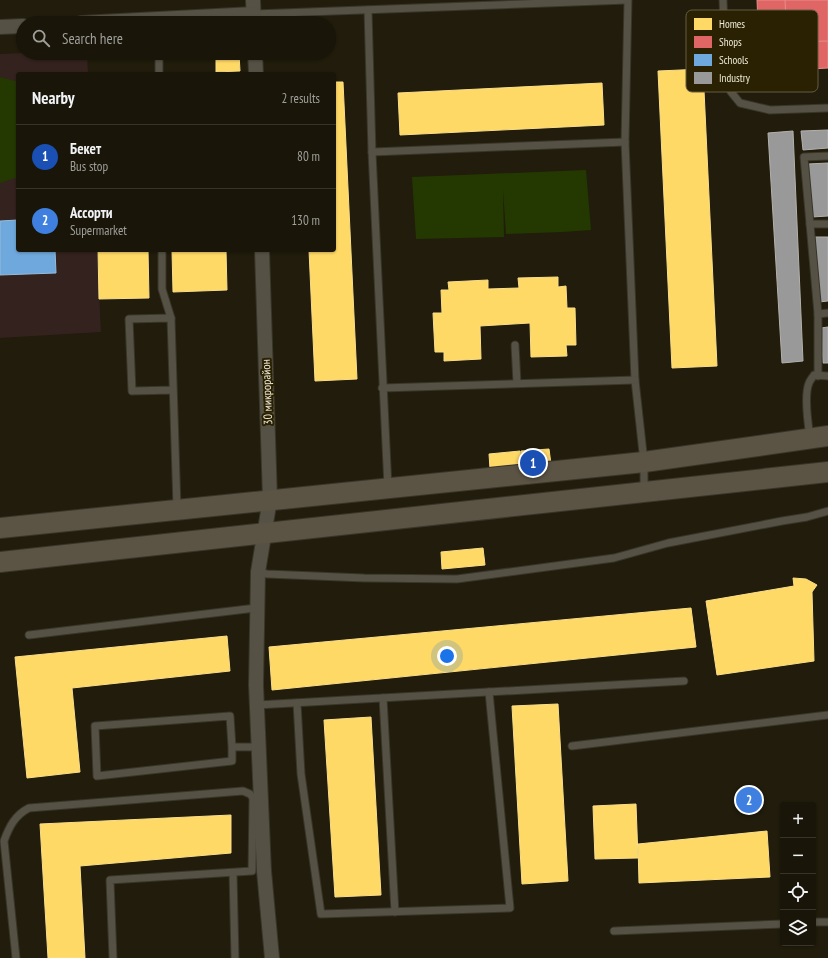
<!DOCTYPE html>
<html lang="en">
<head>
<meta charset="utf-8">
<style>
	:root { --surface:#191508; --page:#262216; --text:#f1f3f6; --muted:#9f9f9c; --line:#373429; --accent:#7c3aed }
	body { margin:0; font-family:"PT Sans Narrow",sans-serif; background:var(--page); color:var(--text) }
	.controls { position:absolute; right:12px; bottom:12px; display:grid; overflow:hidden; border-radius:4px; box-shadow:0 1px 3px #0004 }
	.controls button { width:36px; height:36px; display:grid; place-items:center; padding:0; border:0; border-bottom:1px solid var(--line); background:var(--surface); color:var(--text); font:20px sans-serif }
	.you { position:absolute; left:447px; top:656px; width:14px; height:14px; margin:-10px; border:3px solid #fff; border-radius:50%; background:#1a73e8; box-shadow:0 0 0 6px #1a73e833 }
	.badge { display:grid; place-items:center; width:26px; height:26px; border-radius:50%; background:var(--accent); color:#fff; font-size:13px; font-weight:700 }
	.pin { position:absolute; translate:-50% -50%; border:2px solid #fff; box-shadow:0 1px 4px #0006 }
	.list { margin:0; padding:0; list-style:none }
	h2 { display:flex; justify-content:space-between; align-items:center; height:52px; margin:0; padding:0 16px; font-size:17px }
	h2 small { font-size:13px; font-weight:400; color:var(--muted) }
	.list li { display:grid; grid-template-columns:26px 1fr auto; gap:12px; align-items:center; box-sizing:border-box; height:64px; padding:0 16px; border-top:1px solid var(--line) }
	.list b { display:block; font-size:15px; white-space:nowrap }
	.list p { margin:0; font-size:13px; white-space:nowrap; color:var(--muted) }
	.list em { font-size:13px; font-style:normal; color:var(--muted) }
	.icon { flex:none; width:22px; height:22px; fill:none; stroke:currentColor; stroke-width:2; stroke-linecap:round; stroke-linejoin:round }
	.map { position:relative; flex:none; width:828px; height:958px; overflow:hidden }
	.search { position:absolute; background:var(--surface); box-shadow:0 1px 3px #0004; left:16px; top:16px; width:320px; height:44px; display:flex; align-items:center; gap:10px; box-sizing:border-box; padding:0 14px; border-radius:22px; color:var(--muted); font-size:15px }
	.panel { position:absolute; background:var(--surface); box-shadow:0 1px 3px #0004; left:16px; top:72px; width:320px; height:180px; border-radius:4px }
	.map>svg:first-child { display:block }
</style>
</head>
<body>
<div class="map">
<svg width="828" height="958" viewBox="0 0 828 958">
	<rect width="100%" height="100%" fill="#211c0b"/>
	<polygon fill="#33221e" points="25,53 87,53 88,74 18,74 18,250 97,250 101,332 0,338 0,54"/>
	<g fill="#233901">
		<polygon points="0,77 15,81 18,83 18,177 0,183"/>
		<polygon points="586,170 591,230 562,232 506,234 503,190 504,237 416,239 412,177"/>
	</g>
	<g fill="#ffd966" stroke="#fade88">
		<polygon points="239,54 240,71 216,72 216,56"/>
		<polygon points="703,69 717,366 672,368 658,71"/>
		<polygon points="334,82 343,82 357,379 315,381 309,250 334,250"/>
		<polygon points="602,83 604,125 400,135 398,93"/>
		<polygon points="98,250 148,250 149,298 99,299"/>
		<polygon points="172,250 226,250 227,290 173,292"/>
		<polygon points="558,277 558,287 566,286 567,308 575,308 576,345 566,345 567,356 531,357 530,323 480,326 481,359 444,361 444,352 435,352 433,313 442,313 441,290 449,290 448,282 488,280 488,289 519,288 518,278"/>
		<polygon points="549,449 551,464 522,466 521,451"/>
		<polygon points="520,451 522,467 490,469 489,454"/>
		<polygon points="483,548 485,565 442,569 441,552"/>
		<polygon points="793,578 806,579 817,585 812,592 814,661 717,675 706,601 794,586"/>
		<polygon points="691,608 696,647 272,690 269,647"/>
		<polygon points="227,636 230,671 72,688 80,772 27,778 15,657"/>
		<polygon points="558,704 568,881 522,884 512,706"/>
		<polygon points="371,717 381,895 335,897 324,720"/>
		<polygon points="636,804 638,858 595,859 593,806"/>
		<polygon points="231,815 231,853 80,866 85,958 48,958 40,824"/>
		<polygon points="767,831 770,877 639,883 638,844"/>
	</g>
	<g fill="#e06666" stroke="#e58e88">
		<polygon points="757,0 828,0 828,68 760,72"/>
		<polygon points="785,0 828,0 828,41 787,42"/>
	</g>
	<polygon fill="#6fa8dc" stroke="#96bcdb" points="18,220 18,250 55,250 56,273 0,275 0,221"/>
	<g fill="#999" stroke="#b3b1ac">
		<polygon points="828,130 828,148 803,150 801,131"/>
		<polygon points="793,131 803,361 782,363 768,133"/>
		<polygon points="828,163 828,216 812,217 808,164"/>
		<polygon points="814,237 828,237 828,301 819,302"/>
		<polygon points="828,327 828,363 823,363 821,328"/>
	</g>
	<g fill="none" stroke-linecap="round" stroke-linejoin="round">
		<g stroke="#383529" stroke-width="9">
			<g id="lane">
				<polyline points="628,0 625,142 635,380 644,462 644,490"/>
				<polyline points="723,0 726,74 731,92 740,103 770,110 828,108"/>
				<polyline points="368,10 372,152 388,487"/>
				<polyline points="254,14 627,0"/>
				<polyline points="159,53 159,74"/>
				<polyline points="372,152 625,142"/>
				<polyline points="810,224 804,157 828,156"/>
				<polyline points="828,224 810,224 818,314 828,313"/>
				<polyline points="162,250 162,289 171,318"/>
				<polyline points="818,314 818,376"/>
				<polyline points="515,345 517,383"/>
				<polyline points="382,388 635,380"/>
				<polyline points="173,390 132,391 129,319 171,318 177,508"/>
				<path d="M810,437C808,424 804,395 809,383C810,380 813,377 814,375L828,376"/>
				<polyline points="258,572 267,574 364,578 457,579 614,558 668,543 782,521 807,517 828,511"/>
				<polyline points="29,635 256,608"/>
				<polyline points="383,698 395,912"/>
				<polyline points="297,703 301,774 321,914 510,908 489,692"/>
				<polyline points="257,705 684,681"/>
				<polyline points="572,746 828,715"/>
				<polyline points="232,747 230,716 95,726 97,776 232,761 232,747 259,747"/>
				<polyline points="233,873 235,958"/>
				<polyline points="813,922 828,922"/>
				<polyline points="614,931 783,924"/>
				<path d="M16,958L4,841C9,827 15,815 29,808L243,791L250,794L253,798L252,871L110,880L113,958"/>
			</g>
		</g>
		<g stroke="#383529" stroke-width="16">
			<g id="street">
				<polyline points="253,0 254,23"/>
				<polyline points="81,23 254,14"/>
				<polyline points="0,27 23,26"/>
				<polyline points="255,53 256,74"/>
				<polyline points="262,250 270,499 258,572 256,685 264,871 272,958"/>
			</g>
		</g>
		<g stroke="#383529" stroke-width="22">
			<g id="secondary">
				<polyline points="0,528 644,462 828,436"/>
				<polyline points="0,562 828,472"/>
			</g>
		</g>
		<use href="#lane" stroke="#555144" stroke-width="7"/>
		<use href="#street" stroke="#555144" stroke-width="14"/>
		<use href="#secondary" stroke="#5b5445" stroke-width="20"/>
	</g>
	<g text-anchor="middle" stroke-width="4" stroke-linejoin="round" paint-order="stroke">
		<g font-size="12" fill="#f0ead9" stroke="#2a2102">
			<text transform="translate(267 392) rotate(-92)" y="4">30 микрорайон</text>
		</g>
	</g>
	<rect x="686" y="10" width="132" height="82" rx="6" fill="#2a2102" stroke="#655d42" stroke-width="1"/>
	<rect x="694" y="18" width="18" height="12" fill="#ffd966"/>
	<rect x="694" y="36" width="18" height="12" fill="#e06666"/>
	<rect x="694" y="54" width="18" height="12" fill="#6fa8dc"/>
	<rect x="694" y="72" width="18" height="12" fill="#999"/>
	<g font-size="11" fill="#f0ead9">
		<text x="719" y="28">Homes</text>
		<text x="719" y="46">Shops</text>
		<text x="719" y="64">Schools</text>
		<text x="719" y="82">Industry</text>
	</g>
</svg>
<div class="controls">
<button>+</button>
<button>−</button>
<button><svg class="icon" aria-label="locate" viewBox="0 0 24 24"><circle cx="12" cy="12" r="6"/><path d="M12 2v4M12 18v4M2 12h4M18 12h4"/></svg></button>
<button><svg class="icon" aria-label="layers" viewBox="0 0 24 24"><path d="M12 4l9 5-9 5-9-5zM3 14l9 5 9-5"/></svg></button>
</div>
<div class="you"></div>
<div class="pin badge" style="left:533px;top:463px;background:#1a4fb4">1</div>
<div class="pin badge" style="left:749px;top:800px;background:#3f7fe0">2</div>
<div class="search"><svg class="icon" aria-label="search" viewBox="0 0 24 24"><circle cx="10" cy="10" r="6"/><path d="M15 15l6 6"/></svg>Search here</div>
<section class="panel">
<h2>Nearby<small>2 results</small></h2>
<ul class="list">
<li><span class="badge" style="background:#1a4fb4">1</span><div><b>Бекет</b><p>Bus stop</p></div><em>80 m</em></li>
<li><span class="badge" style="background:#3f7fe0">2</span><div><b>Ассорти</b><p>Supermarket</p></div><em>130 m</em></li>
</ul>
</section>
</div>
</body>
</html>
